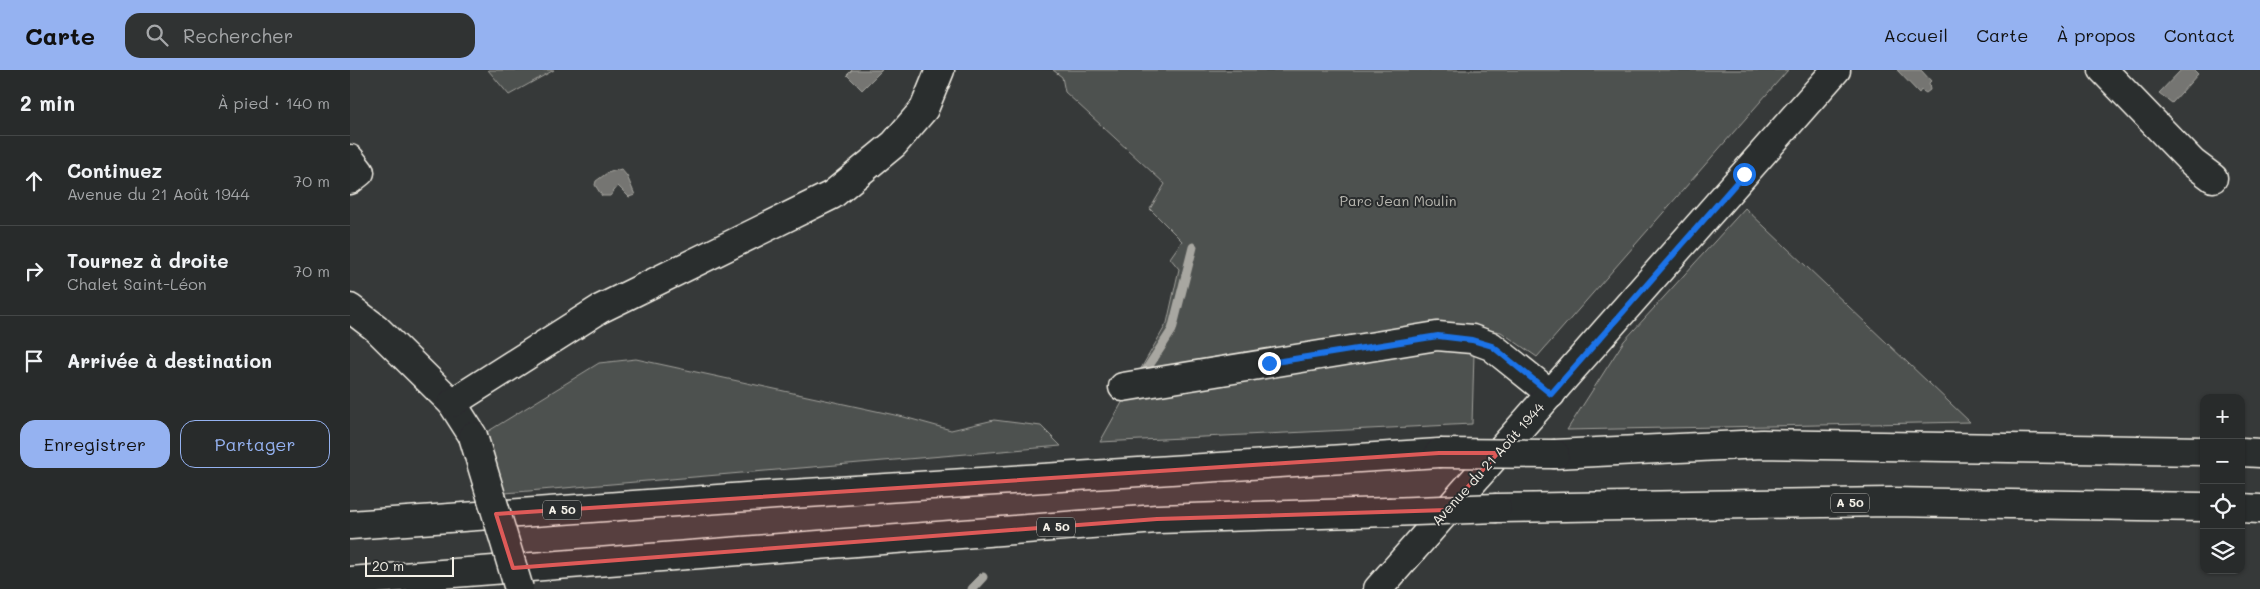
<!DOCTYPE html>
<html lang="fr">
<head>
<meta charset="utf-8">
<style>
	:root { --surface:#282b2b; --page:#303333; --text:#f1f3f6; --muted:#a5a7a9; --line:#444747; --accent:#95b2f1 }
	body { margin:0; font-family:Mali,sans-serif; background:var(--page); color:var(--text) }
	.controls { position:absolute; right:15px; bottom:15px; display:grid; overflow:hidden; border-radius:10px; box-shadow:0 1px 4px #0004 }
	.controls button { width:45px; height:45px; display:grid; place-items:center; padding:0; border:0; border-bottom:1px solid var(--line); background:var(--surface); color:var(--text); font:25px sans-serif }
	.scale { position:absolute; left:15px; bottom:12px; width:89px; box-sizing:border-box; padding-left:5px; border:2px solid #f4f1e8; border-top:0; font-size:14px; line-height:18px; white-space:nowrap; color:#f4f1e8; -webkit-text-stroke:4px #2a2d2e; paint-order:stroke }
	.stop { position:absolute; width:15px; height:15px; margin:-11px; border:4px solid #1a73e8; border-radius:50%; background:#fff }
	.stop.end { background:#1a73e8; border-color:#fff; box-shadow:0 1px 5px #0008 }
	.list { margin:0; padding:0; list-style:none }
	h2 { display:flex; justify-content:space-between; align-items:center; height:65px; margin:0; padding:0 20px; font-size:21px }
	h2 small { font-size:16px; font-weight:400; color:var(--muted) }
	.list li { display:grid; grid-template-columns:32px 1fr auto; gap:15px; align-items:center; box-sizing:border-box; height:90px; padding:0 20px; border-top:1px solid var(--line) }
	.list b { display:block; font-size:19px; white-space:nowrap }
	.list p { margin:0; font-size:16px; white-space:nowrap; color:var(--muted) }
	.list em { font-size:16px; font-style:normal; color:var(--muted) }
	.actions { display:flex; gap:10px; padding:15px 20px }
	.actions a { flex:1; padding:11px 0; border:1px solid var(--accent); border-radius:15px; text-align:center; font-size:18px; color:var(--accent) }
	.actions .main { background:var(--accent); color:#111 }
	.icon { flex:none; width:28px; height:28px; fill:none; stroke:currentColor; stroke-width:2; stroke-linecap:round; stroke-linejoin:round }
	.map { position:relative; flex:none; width:1910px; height:519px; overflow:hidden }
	header { display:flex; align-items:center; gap:30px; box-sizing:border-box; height:70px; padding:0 25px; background:var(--accent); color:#111 }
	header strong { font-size:24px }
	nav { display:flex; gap:28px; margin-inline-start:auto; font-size:18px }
	.search { width:350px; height:45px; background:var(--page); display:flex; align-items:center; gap:12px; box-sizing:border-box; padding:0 18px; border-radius:15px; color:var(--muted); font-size:19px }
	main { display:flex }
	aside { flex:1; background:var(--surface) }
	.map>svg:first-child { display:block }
</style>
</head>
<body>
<header>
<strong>Carte</strong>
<div class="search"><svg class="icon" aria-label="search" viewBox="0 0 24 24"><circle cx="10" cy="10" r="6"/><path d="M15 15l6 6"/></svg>Rechercher</div>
<nav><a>Accueil</a><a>Carte</a><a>À propos</a><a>Contact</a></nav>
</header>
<main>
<aside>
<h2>2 min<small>À pied · 140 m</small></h2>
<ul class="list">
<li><svg class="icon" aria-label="ahead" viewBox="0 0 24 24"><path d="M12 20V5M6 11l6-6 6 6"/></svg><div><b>Continuez</b><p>Avenue du 21 Août 1944</p></div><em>70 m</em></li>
<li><svg class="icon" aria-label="right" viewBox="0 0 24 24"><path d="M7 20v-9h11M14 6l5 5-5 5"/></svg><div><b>Tournez à droite</b><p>Chalet Saint-Léon</p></div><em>70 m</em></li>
<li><svg class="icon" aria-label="arrive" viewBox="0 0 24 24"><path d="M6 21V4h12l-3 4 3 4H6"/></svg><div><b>Arrivée à destination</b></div></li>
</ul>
<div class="actions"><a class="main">Enregistrer</a><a>Partager</a></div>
</aside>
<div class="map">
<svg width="1910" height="519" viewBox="0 0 1910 519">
	<rect width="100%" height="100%" fill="#363939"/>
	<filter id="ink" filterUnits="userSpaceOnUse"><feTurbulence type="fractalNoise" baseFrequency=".02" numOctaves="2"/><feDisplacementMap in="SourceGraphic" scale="10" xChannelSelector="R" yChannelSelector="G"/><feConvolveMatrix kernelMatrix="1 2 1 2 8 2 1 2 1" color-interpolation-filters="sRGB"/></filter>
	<g filter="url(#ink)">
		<g fill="#4e514f" stroke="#a1a19c">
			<polygon points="138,0 204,0 159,25"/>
			<polygon points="703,0 1438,0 1187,287 1151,262 1108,255 785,309 817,253 829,199 820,188 832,171 800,139 815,114 715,22 712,7"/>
			<polygon points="1395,138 1620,352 1217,360 1274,271"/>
			<polygon points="1089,274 1124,283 1122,354 750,372 779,320"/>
			<polygon points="286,289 554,347 601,360 644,350 691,356 711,376 155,423 137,362 249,293"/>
		</g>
		<g fill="#757572" stroke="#a8a7a1">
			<polygon points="502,0 532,0 512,20 497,5"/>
			<polygon points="1547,0 1571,0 1581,11 1579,13 1580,20 1576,23 1571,20 1569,23"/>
			<polygon points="1831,0 1844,0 1848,4 1822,33 1809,23"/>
			<polygon points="271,99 277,106 285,125 279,127 268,116 260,126 252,126 245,115 246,111 257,103"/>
		</g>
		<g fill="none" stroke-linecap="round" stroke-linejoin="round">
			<g stroke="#a8a7a1" stroke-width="9">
				<polyline points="791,308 822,260 843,177"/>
				<polyline points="622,519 633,507"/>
			</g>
			<g stroke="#f4f1e8" stroke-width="31">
				<g id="minor">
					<polyline points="1753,0 1843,93 1863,108"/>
					<polyline points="0,89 10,102 0,110"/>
					<polyline points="0,238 26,258 102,333 123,366"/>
					<polyline points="773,317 1087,266 1122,269 1141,276 1201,324"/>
					<polyline points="102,333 250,239 482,125 544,74 574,39 590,0"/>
				</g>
			</g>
			<g stroke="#f4f1e8" stroke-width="31">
				<polyline id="major" points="1028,519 1486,0"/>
			</g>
			<g stroke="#f4f1e8" stroke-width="31">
				<g id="highway">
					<polyline points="1891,382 1910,383"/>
					<polyline points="1205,384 1412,374 1854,381"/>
					<polyline points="1147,438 1541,432 1854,437"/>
					<polyline points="1891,438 1910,439"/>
					<polyline points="0,455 425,425 1089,383"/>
					<polyline points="0,511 807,449 1038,442"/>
				</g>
			</g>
			<use href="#minor" stroke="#2a2d2e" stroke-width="28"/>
			<use href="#major" stroke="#2a2d2e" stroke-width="28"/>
			<use href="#highway" stroke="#2a2d2e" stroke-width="28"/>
			<g stroke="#f4f1e8" stroke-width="31" stroke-linecap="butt">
				<polyline id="minor-bridge" points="123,366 169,519"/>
			</g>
			<g stroke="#f4f1e8" stroke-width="31" stroke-linecap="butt">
				<g id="highway-bridge">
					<polyline points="1089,383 1205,384"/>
					<polyline points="1038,442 1147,438"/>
				</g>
			</g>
			<use href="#minor-bridge" stroke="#2a2d2e" stroke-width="28"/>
			<use href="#highway-bridge" stroke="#2a2d2e" stroke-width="28"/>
		</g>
	</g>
	<g fill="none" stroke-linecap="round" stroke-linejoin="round" filter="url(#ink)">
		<polyline stroke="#1a73e8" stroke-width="6" points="919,293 1088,266 1122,270 1142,276 1201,324 1394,104"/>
	</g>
	<path fill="#de5a58" fill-opacity="0.2" stroke="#de5a58" stroke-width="4" stroke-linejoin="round" d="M1089,383H1148L1097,440L807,449L163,498L146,444Z"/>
	<g text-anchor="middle" stroke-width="4" stroke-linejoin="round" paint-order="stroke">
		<g fill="#2a2d2e" stroke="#b7b6b0" stroke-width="1">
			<rect x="1481" y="423.5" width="38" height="19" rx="4"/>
			<rect x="193" y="430.5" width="38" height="19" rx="4"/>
			<rect x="687" y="447.5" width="38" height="19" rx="4"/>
		</g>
		<g font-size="12" font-weight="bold" fill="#f4f1e8">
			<text x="1500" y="437">A 50</text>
			<text x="212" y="444">A 50</text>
			<text x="706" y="461">A 50</text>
		</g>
		<g font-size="14" fill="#bab9b2" stroke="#2a2d2e">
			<text x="1048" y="136">Parc Jean Moulin</text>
		</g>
		<g font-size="14" fill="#f4f1e8" stroke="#2a2d2e">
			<text transform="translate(1138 394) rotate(-48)" y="5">Avenue du 21 Août 1944</text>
		</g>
	</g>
</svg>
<div class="controls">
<button>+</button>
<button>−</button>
<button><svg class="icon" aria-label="locate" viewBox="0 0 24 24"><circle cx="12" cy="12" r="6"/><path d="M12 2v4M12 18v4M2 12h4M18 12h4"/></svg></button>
<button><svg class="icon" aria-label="layers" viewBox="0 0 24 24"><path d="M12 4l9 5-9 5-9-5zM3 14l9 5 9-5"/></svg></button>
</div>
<div class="scale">20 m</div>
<div class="stop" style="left:1394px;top:104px"></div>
<div class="stop end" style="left:919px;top:293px"></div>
</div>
</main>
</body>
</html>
